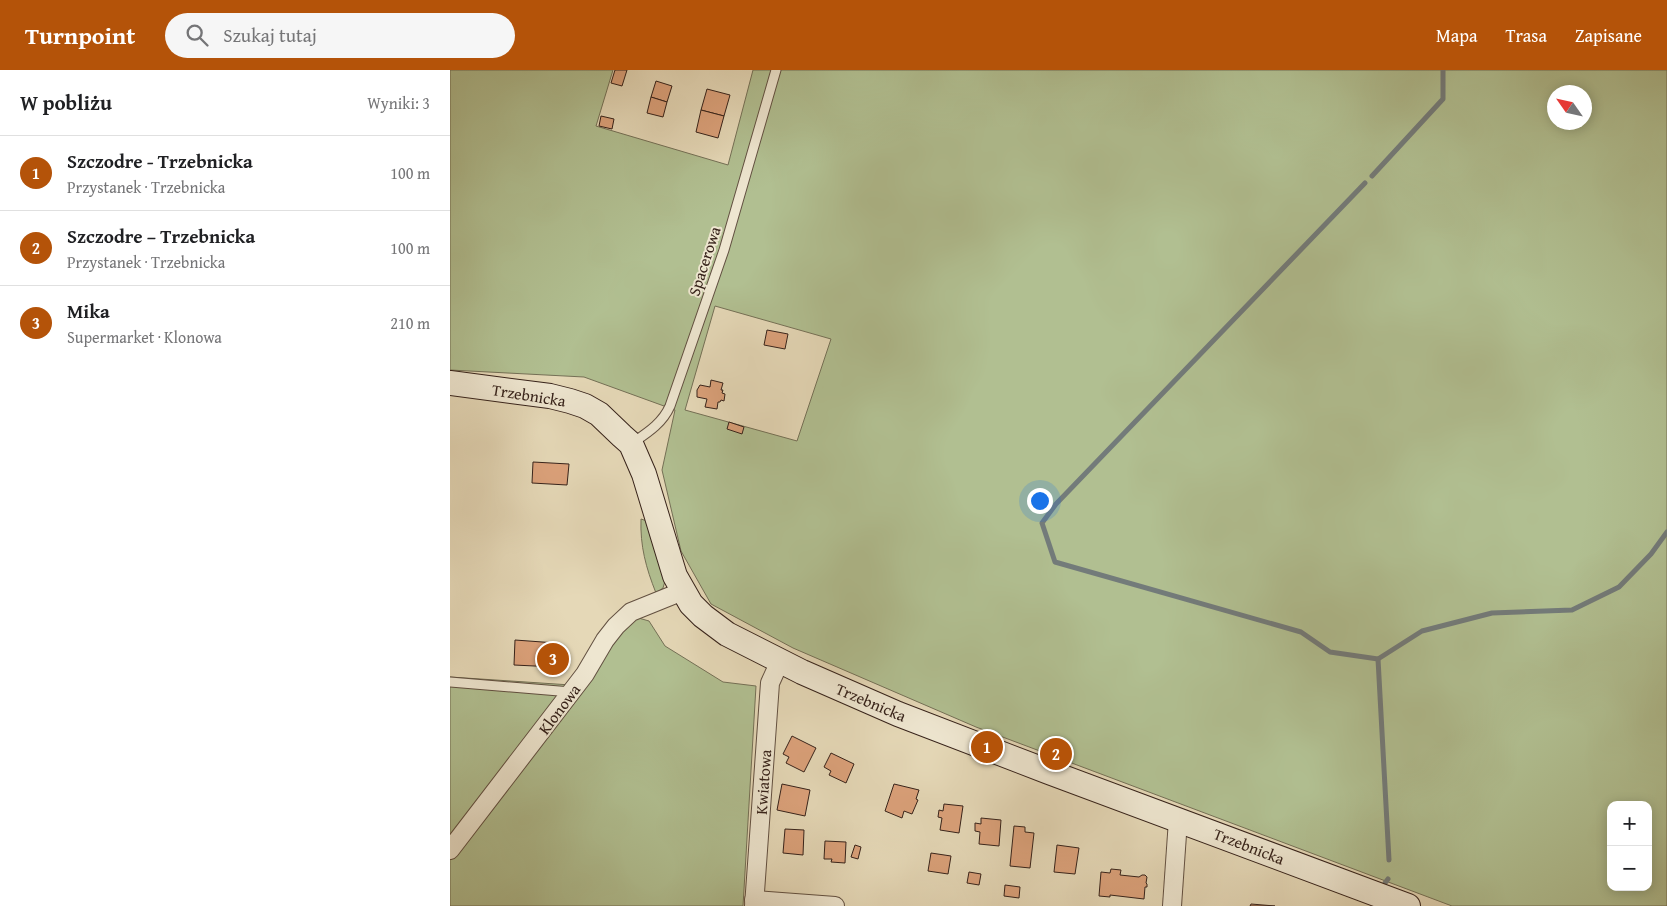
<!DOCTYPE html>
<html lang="pl">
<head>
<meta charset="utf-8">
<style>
	:root { --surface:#fff; --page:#f6f6f6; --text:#202124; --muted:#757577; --line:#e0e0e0; --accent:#b45309 }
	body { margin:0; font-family:"Gentium Book Plus",serif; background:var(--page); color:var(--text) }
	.controls { position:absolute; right:15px; bottom:15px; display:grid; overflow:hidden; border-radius:10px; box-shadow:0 2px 12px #0003 }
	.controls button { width:45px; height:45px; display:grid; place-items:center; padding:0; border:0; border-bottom:1px solid var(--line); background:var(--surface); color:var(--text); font:25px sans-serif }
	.compass { position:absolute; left:1097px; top:15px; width:45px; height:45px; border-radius:50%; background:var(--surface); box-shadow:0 2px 12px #0003; rotate:304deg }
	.you { position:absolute; left:589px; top:430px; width:18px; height:18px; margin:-12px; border:4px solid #fff; border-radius:50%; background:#1a73e8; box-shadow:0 0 0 8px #1a73e833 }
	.badge { display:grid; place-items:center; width:32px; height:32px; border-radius:50%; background:var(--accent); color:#fff; font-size:16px; font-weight:700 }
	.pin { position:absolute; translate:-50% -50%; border:2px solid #fff; box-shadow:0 1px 5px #0006 }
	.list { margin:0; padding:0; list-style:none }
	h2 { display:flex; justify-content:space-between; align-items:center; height:65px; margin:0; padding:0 20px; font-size:21px }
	h2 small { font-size:16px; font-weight:400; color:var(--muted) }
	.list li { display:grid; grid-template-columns:32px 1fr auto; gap:15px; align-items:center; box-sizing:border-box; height:75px; padding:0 20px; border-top:1px solid var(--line) }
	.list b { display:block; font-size:19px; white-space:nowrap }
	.list p { margin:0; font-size:16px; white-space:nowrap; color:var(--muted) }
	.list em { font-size:16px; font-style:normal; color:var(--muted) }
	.icon { flex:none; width:28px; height:28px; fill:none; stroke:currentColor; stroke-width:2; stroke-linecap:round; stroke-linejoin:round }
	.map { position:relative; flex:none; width:1217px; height:836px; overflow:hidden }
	header { display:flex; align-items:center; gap:30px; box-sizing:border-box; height:70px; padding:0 25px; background:var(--accent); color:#fff }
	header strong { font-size:24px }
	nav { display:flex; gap:28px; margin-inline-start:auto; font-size:18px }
	.search { width:350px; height:45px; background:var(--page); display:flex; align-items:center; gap:12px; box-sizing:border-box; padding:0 18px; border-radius:28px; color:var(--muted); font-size:19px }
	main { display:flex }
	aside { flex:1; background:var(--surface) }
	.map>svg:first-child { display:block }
</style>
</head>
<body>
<header>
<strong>Turnpoint</strong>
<div class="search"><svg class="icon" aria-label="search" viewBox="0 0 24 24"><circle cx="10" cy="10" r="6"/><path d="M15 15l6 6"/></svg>Szukaj tutaj</div>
<nav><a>Mapa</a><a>Trasa</a><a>Zapisane</a></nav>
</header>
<main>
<aside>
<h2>W pobliżu<small>Wyniki: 3</small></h2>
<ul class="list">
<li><span class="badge">1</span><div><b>Szczodre - Trzebnicka</b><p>Przystanek · Trzebnicka</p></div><em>100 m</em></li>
<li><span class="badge">2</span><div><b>Szczodre – Trzebnicka</b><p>Przystanek · Trzebnicka</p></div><em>100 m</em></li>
<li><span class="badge">3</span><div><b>Mika</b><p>Supermarket · Klonowa</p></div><em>210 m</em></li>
</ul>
</aside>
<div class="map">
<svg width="1217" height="836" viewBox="0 0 1217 836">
	<rect width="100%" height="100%" fill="#e5d8b7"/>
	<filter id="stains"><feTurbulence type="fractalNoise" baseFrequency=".004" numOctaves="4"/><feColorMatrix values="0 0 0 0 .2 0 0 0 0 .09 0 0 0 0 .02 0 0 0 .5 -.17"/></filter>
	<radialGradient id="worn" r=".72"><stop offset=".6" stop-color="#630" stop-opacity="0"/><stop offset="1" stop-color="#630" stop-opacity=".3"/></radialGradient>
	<g fill="#b1bf91" stroke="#747056" fill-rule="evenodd">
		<path d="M0,0H163L146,56L278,95L303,0H1217V836H1002L526,657L343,578L261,534L231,481L212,400L225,340L134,307L0,300ZM1104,22H1134V52H1104ZM265,236L381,269L347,371L235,340ZM1161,735H1198V817H1161Z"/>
		<path d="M191,449L197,451L215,511L213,518L206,523C196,498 190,476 191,449Z"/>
		<polygon points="185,547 199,551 215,576 273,612 306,616 293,836 0,836 0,607 136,616 170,564"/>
	</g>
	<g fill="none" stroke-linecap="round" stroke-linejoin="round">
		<g stroke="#737b7a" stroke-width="5">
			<polyline points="922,106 993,29 993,0"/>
			<polyline points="915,113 606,434 592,453 605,492 851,562 880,582 928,589 972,561 1042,543 1122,540 1169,517 1201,484 1217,462"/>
			<polyline points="928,589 939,790"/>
			<polyline points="935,813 938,809"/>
		</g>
	</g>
	<g fill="#dba17a" stroke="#36221a">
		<polygon points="165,0 177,0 172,16 161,13"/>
		<polygon points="206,11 222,16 217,32 201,27"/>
		<polygon points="257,19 280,25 274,46 251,40"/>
		<polygon points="201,27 217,32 213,47 197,43"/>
		<polygon points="251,40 274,46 268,68 246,62"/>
		<polygon points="151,46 164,49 162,59 149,56"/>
		<polygon points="317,260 338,264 335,279 314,275"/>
		<polygon points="261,310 273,313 271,320 273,320 272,323 275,324 274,331 271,330 270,332 268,332 267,339 255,337 257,329 247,327 247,320 250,315 260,317"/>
		<polygon points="279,352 294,357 292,364 277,359"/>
		<polygon points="83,392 119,394 117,415 82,413"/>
		<polygon points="65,570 106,573 106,582 109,585 108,592 105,595 105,597 64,595"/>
		<polygon points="342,666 366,678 354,702 336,693 339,687 333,684"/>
		<polygon points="381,683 404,694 396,713 379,705 381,701 374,697"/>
		<polygon points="332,714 360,720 355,746 327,740"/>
		<polygon points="444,714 469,720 466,729 468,730 462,744 454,741 452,748 435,741"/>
		<polygon points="494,734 513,736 509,763 490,760 492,748 488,747 489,740 493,741"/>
		<polygon points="531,748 551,750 549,776 529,774 530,762 525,761 525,753 531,754"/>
		<polygon points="564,756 575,757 575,762 584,763 580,798 560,796"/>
		<polygon points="335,759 354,760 353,785 333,783"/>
		<polygon points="375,771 396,772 395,793 381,792 382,789 374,789"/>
		<polygon points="405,775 411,777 408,789 401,787"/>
		<polygon points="607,775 629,778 625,804 604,802"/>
		<polygon points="481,783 501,786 498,804 478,801"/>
		<polygon points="661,799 671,800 670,805 689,807 692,805 695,805 697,807 696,813 697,814 697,817 695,817 694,829 660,825 660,827 649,826 651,802 660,803"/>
		<polygon points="519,802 531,804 529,815 517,813"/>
		<polygon points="555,815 570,817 569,828 554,826"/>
		<polygon points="801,834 825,836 800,836"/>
	</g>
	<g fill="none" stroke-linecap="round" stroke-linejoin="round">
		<g stroke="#625041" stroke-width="11">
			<g id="lane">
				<path d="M181,374C197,363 212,354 220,336L274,180L326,0"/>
				<polyline points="0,612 121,622"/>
			</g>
		</g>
		<g stroke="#625041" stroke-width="20">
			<g id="street">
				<polyline points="0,780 135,604 155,570 166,556 181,542 233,521"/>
				<polyline points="304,830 385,836"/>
				<polyline points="304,836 320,613 330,591"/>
				<polyline points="722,836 728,750"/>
			</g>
		</g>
		<g stroke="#36221a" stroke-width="26">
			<polyline id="secondary" points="0,313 100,326 120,331 135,336 149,344 172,366 181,374 194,404 225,506 241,534 253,546 277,564 352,602 448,644 599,702 958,836"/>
		</g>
		<use href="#lane" stroke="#eee6d0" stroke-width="9"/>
		<use href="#street" stroke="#eee6d0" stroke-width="18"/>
		<use href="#secondary" stroke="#eee6d0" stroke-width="24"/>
	</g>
	<g text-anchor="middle" stroke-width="4" stroke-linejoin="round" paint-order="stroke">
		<g font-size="16" fill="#36221a" stroke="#eee6d0">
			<text transform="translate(254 191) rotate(-72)" y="6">Spacerowa</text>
			<text transform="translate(79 325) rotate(9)" y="6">Trzebnicka</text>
			<text transform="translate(421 632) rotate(23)" y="6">Trzebnicka</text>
			<text transform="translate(109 639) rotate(-53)" y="6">Klonowa</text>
			<text transform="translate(313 712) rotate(-86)" y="6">Kwiatowa</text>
			<text transform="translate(799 776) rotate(21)" y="6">Trzebnicka</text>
		</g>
	</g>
	<rect width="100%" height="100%" filter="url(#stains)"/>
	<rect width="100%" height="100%" fill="url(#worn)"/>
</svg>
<div class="controls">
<button>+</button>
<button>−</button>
</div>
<svg class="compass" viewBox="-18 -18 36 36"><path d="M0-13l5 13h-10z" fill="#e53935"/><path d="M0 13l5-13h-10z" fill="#757577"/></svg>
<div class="you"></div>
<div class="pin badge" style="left:537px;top:677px">1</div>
<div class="pin badge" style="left:606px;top:684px">2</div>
<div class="pin badge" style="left:103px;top:589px">3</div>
</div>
</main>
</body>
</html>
